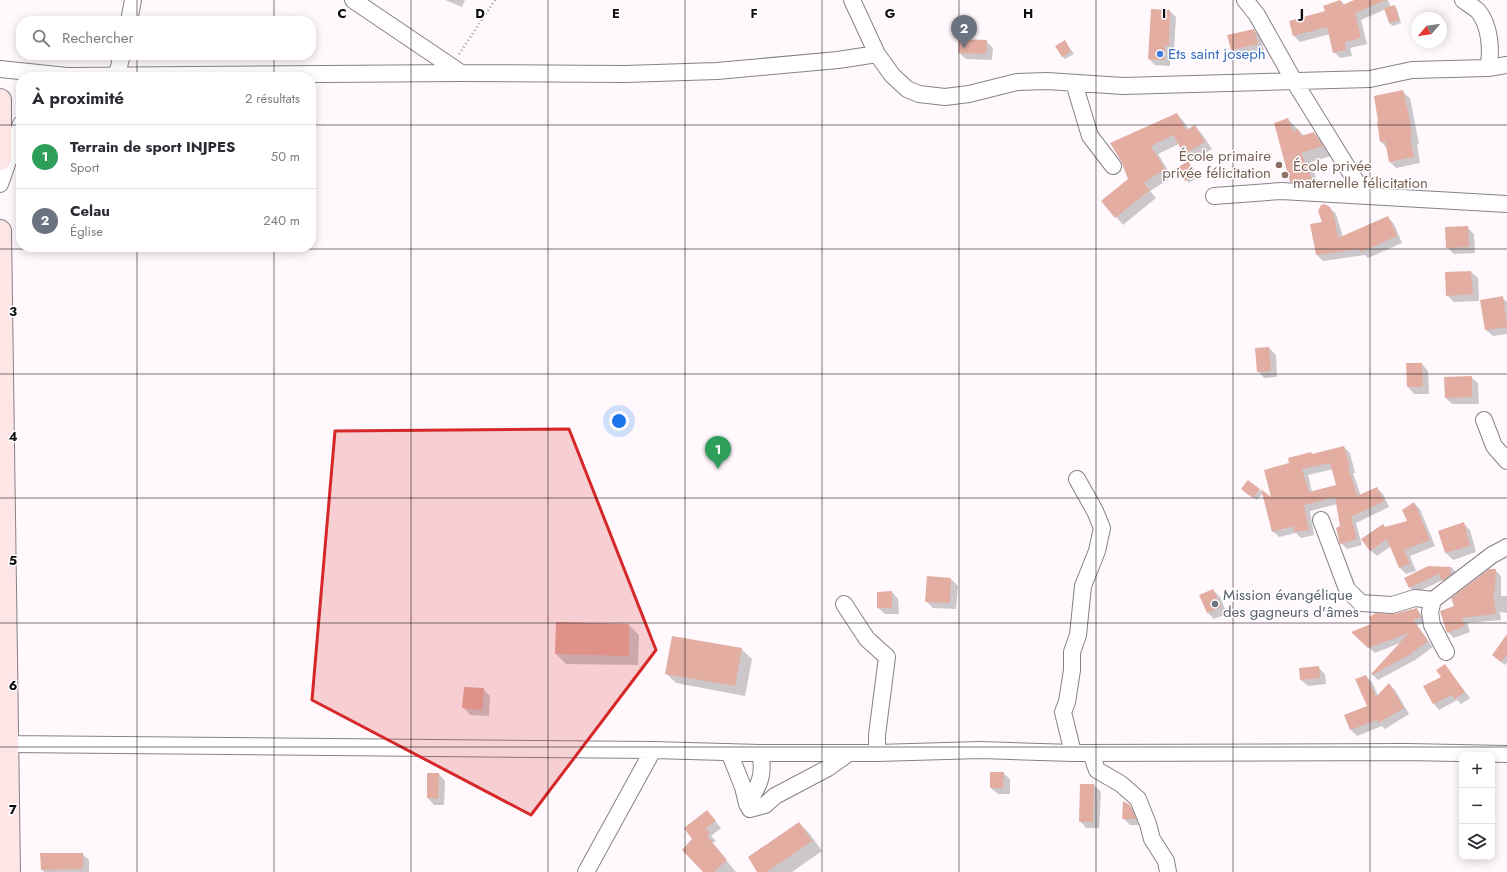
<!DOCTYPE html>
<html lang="fr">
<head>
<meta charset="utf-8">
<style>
	body { margin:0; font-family:Jost,sans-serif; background:#f7f7f7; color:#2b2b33 }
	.controls { position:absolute; right:12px; bottom:12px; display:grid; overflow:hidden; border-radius:8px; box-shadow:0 2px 10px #0003 }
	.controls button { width:36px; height:36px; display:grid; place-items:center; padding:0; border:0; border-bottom:1px solid #e1e1e2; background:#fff; color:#2b2b33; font:20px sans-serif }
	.compass { position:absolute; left:1411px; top:12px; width:36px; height:36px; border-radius:50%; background:#fff; box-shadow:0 2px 10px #0003; rotate:241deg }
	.you { position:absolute; left:619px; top:421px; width:14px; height:14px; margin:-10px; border:3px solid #fff; border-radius:50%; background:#1a73e8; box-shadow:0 0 0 6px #1a73e833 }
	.badge { display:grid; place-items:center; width:26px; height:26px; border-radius:50%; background:#1a73e8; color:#fff; font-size:13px; font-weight:700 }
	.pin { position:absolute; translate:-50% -33px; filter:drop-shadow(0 1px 2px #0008) }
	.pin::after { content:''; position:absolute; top:21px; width:14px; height:12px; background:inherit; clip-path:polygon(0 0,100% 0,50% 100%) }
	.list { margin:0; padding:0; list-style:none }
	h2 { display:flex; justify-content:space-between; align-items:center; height:52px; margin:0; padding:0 16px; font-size:17px }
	h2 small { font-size:13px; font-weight:400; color:#7c7c81 }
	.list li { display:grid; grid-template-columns:26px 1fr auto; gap:12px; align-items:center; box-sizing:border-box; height:64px; padding:0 16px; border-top:1px solid #e1e1e2 }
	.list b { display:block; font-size:15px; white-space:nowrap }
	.list p { margin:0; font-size:13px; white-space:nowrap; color:#7c7c81 }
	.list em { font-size:13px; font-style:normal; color:#7c7c81 }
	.icon { flex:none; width:22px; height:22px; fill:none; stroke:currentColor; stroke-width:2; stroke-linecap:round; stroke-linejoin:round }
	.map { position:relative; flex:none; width:1507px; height:872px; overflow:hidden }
	.search { position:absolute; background:#fff; box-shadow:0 2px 10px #0003; left:16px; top:16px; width:300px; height:44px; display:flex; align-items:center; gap:10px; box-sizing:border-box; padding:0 14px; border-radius:16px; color:#7c7c81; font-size:15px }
	.panel { position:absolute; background:#fff; box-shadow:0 2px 10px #0003; left:16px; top:72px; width:300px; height:180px; border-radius:16px }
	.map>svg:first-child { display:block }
</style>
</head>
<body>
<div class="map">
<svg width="1507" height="872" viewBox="0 0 1507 872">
	<rect width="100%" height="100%" fill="#fff9fe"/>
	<path fill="#0003" fill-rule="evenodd" d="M445,0H465L462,7Z
		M1356,0H1388L1391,7L1394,6L1397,9L1401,23L1393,26L1389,23L1386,9L1361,20L1367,44L1350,48L1352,56L1340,58L1334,52L1330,34L1300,42L1294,36L1326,12L1324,7L1341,1L1345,5Z
		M1170,11L1176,17L1174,51H1170V66L1155,65L1149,59Z
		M1254,30L1260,37L1264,50L1238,56L1232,49Z
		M986,41L993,48L992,60L966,59L959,53Z
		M1065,42L1074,54L1065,59L1062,56Z
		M1403,92L1410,98L1419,144H1417L1420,163L1396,168L1389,161L1387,148L1381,142Z
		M1177,114L1184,122L1189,130L1195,126L1202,134L1212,149L1192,161L1179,144L1158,154L1172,177L1150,191L1156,198L1123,225L1103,201L1129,180L1122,160Z
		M1288,119L1304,136L1314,133L1324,143L1332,156L1310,162L1320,188L1300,191L1291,181Z
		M1188,163L1198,177L1189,183L1186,180Z
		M1327,205L1336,214L1343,237L1388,217L1394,224L1402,243L1368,258L1365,255L1323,261L1317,255L1312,225L1324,223L1322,206Z
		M1467,227L1474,234L1475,253L1454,254L1447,247Z
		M1471,272L1478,278L1479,301L1454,302L1447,295Z
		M1502,298L1507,302V334L1493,336L1486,330Z
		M1269,348L1276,355L1277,377L1264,378L1258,371Z
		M1407,364H1422L1428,371L1429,394H1414L1408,387Z
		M1471,377L1478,383L1479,404H1452L1446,398Z
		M1344,447L1350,453L1355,473H1353L1361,496L1377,488L1383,494L1389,507L1356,523L1362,545L1347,549L1341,543V527L1337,504L1310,511L1314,535L1301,538L1296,533L1279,537L1273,531V499L1290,464L1313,455ZM1333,469L1337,485L1312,492L1308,475Z
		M1248,481L1263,493L1257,500L1245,492Z
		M1414,503L1420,509L1435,546L1410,556L1416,571L1406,574L1400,568L1391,546L1377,556L1370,550L1386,528L1408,521Z
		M1463,523L1470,530L1476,552L1453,560L1446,553L1439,531Z
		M1428,567L1452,568L1457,573L1449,586L1443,580L1415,593L1410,588Z
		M1495,570L1501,576V596H1507V613L1500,612L1501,620L1467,623L1470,632L1454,638L1448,632L1455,606Z
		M951,579L958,586L956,609L933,608L926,601Z
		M1213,590L1220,597L1227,614L1214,619L1208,613Z
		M892,592L898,599L899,614H885L878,608Z
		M1416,609L1421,614L1425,623L1417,625L1433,647L1415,660L1378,680L1372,674L1400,643L1375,653L1357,637L1373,625Z
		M629,625L639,635L638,665L566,664L556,654Z
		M1507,646V662L1505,665L1496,658Z
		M741,649L752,659L745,696L676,683L666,673Z
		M1444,665L1470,698L1461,704L1457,700L1439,710L1434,704L1425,687L1442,678Z
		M1318,667L1325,674L1326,684L1308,686L1301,680Z
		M1366,676L1372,682L1378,696L1389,684L1395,690L1409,714L1385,729L1382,726L1357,736L1351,730L1345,715L1369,706Z
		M483,689L490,696L489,716L470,715L464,708Z
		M1003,773L1010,779V794H998L991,788Z
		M439,774L445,781L444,805H434L428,798Z
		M1081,785H1094L1101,792L1099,828H1086L1080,821Z
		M1129,805L1136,812L1142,825H1130L1123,818Z
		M707,812L721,828L711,836L716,841L712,843L693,839Z
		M799,823L809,833L822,851L792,872H759Z
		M82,854L89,860V872H44L42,869Z
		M726,860L736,872H707Z"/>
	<path fill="#e4ada1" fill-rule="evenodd" d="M1340,0L1343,5L1354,0H1386L1355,13L1361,38L1345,42L1346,50L1333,53L1327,27L1293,36L1289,21L1325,11L1323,6Z
		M1395,5L1399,20L1389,23L1384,8Z
		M1151,9L1170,10L1169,46L1165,45L1164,60L1148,59Z
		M1254,29L1258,44L1231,50L1227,35Z
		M959,39L987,40L986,54L958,53Z
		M1065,40L1071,51L1062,57L1055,46Z
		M1403,90L1409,116L1412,137L1410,138L1414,157L1389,162L1385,141L1380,142L1377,121H1378L1374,96Z
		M1177,113L1186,130L1195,125L1205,142L1184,154L1173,135L1151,146L1165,169L1144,183L1150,190L1115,218L1101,201L1128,179L1121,161L1110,143Z
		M1288,118L1293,132L1298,129L1301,136L1314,132L1323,146L1301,153L1312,179L1297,182H1290L1274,123Z
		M1188,161L1196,174L1185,181L1177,168Z
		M1324,204L1330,207L1335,220L1338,238L1388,216L1397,236L1361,252L1359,249L1316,255L1310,224L1322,222L1318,211L1321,205Z
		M1468,226L1469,247L1446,248L1445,227Z
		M1471,271L1473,294L1446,296L1445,272Z
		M1503,296L1507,327L1485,330L1480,300Z
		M1269,347L1271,371L1257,372L1255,348Z
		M1406,363H1422L1423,387H1407Z
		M1472,376V397L1445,398L1444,377Z
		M1344,446L1350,467H1348L1357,496L1377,487L1384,501L1351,517L1357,539L1340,544L1336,528L1340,526L1335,497L1304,505L1309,530L1294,532L1293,526L1272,532L1261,489L1271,497L1264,470L1289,463L1288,458L1311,452L1312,454ZM1330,463L1336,485L1309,492L1302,469Z
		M1248,480L1260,489L1253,498L1241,489Z
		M1414,502L1430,540L1404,550L1410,564L1399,568L1387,539L1370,551L1361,539L1383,524L1385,527L1407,521L1402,510Z
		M1464,522L1470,546L1445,553L1438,531Z
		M1428,566L1452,567L1449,569L1452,574L1442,581L1439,574L1409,588L1404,578Z
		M1489,569H1496L1495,591H1493L1496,614L1462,618L1465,626L1447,633L1440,611L1454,606L1451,598Z
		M927,576L951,578L950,603L925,602Z
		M1213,589L1221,607L1207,613L1199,595Z
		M892,591V608H877V592Z
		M1417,608L1421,617L1413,620L1428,641L1409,655L1372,675L1371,674L1409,633L1368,648L1351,632L1371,624L1369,617L1376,613L1394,614Z
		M556,622L629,624V656L555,654Z
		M1507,634V655L1501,662L1492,655Z
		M672,636L742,648L735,686L665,674Z
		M1445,664L1465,692L1455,699L1452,695L1433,704L1423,686L1441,677L1436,670Z
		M1319,666L1320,678L1300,680L1299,668Z
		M1366,675L1376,697L1389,683L1404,708L1378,723L1377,720L1350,730L1344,715L1367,706L1355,679Z
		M464,687L484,688L482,710L462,708Z
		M990,772H1004L1003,788H990Z
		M427,773H439L438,799L427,798Z
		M1080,784H1094L1093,822H1079Z
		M1123,801L1130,805L1136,819H1122Z
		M707,810L716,821L706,828L710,834L707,836L727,860L714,872H703L682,850L692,839L684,828Z
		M799,822L812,841L767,872H757L748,857Z
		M40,853H83V869L41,870Z"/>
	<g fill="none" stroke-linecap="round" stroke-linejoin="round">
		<defs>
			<path id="street" d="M353,0L461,73
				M852,0L877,54L892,75L907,89L919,94L945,97L969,94L1017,82L1047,81L1123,86L1370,79L1412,70L1488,68L1507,65
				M1245,0L1257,15L1294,81L1365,196
				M1463,0C1468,4 1474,7 1478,11C1490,25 1492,51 1488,68
				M129,21L133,0
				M0,69L67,76L461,73L625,74L717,71L838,60L877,54
				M117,74L122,55
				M1074,83L1090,136L1113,166
				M0,184L21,124
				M1214,196L1281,191L1507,204
				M1484,420L1494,446L1507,461
				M1321,520L1347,589L1361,603L1392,605L1415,598L1433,600
				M844,604L867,639L887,657L877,735V753
				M1446,652L1432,625L1430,612L1433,600L1492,555L1507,547
				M0,741L8,744L653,750L760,753H877L980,750L1073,753L1407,752L1507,754
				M729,752L743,787L747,804
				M760,753C765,775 759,786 747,804L750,809L765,805L775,796L828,768L849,753
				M1073,753L1063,712L1067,702L1072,670V652L1078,635L1083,586L1097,551L1102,528L1095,511L1077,479
				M1091,753L1097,770L1121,784L1138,799L1148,824L1152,839L1166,861L1168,872
				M586,872L653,750"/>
			<path id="secondary" d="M0,100V159
				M0,231L9,872"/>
		</defs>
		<use href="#street" stroke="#888088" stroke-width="18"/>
		<use href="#secondary" stroke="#888088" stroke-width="24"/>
		<path stroke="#9f9a9e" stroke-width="2.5" stroke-dasharray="1 3" stroke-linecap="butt" d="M459,54L495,0"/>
		<use href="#street" stroke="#fff" stroke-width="16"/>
		<use href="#secondary" stroke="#fee5e6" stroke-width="22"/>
	</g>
	<path fill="#d62828" fill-opacity="0.2" stroke="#d62828" stroke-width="3" stroke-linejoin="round" d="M569,429L656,650L531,815L312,700L335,431Z"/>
	<path fill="none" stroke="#0e0b0e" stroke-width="1" stroke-opacity="0.55" d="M137,0V21M274,0V21M411,0V872M548,0V872M685,0V872M822,0V872M959,0V872M1096,0V872M1233,0V872M1370,0V872M137,55V77M274,55V77M0,125H21M311,125H1507M137,247V872M274,247V872M0,249H1507M0,374H1507M0,498H1507M0,623H1507M0,747H1507"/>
	<circle fill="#3f7fe0" stroke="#fff" stroke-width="1.5" cx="1160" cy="54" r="4"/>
	<g fill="#8d6e63" stroke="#fff" stroke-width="1.5">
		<circle cx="1279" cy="165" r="4"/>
		<circle cx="1285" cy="175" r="4"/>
	</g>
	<circle fill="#6b7280" stroke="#fff" stroke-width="1.5" cx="1215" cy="604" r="4"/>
	<g text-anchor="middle" stroke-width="3" stroke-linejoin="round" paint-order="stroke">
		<g font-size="15" fill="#366cbe" stroke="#fff" text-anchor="start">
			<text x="1168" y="59">Ets saint joseph</text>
		</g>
		<g font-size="15" fill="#785e54" stroke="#fff" text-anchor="end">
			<text x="1271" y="161">École primaire<tspan x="1271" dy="17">privée félicitation</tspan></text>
			<text x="1293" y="171" text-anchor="start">École privée<tspan x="1293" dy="17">maternelle félicitation</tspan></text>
		</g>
		<g font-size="15" fill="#5b616d" stroke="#fff" text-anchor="start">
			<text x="1223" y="600">Mission évangélique<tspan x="1223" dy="17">des gagneurs d'âmes</tspan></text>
		</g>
	</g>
	<g font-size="13" text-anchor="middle" font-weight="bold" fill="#0e0b0e" stroke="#fff" stroke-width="3" stroke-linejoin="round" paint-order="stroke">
		<text x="342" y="18">C</text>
		<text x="480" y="18">D</text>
		<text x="616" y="18">E</text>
		<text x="754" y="18">F</text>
		<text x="890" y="18">G</text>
		<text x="1028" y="18">H</text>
		<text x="1164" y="18">I</text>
		<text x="1302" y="18">J</text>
		<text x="13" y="316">3</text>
		<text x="13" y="441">4</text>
		<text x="13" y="565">5</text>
		<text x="13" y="690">6</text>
		<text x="13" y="814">7</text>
	</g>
</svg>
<div class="controls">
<button>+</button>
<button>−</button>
<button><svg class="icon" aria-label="layers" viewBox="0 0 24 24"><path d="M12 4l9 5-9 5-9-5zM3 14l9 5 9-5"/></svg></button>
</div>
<svg class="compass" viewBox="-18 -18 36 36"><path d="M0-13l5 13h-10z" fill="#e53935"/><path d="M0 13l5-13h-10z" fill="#7c7c81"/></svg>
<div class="you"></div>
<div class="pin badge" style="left:718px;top:469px;background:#2e9e5b">1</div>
<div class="pin badge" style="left:964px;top:48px;background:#6b7280">2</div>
<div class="search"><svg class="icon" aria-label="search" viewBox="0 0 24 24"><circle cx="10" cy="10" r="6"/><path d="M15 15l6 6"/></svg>Rechercher</div>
<section class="panel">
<h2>À proximité<small>2 résultats</small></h2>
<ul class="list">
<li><span class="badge" style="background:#2e9e5b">1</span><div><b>Terrain de sport INJPES</b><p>Sport</p></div><em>50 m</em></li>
<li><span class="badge" style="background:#6b7280">2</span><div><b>Celau</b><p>Église</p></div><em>240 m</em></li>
</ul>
</section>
</div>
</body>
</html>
